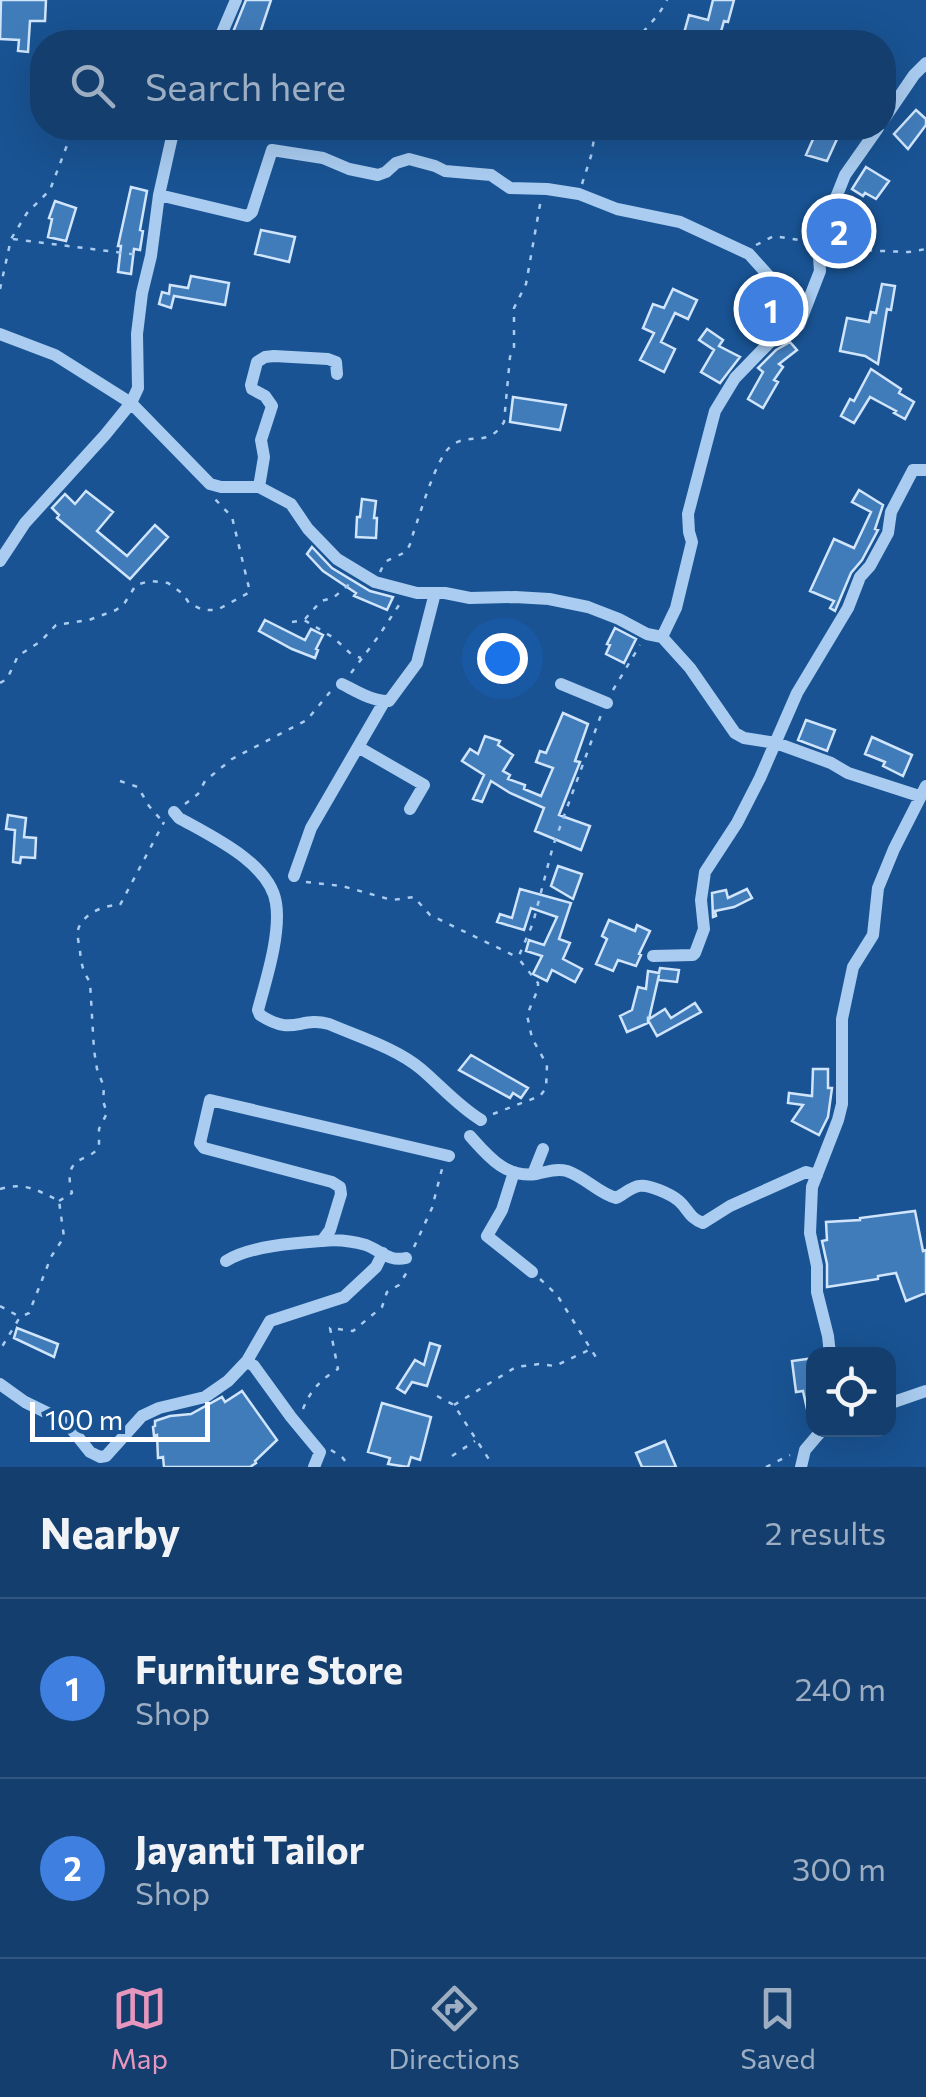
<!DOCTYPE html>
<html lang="en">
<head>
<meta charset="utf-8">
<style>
	body { margin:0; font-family:Commissioner,sans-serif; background:#1c4573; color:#f1f3f6 }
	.controls { position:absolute; right:30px; bottom:30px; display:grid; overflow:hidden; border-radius:20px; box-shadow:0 10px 40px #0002 }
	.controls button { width:90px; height:90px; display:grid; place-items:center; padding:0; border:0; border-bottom:2px solid #325781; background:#133e6e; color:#f1f3f6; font:50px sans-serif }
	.scale { position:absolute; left:30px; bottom:25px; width:180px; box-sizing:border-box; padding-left:10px; border:5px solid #fff; border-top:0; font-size:28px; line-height:35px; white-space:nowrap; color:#fff; -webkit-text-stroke:8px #195393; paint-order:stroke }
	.you { position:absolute; left:502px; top:658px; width:35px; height:35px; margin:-25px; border:8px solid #fff; border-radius:50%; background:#1a73e8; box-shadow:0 0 0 15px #1a73e833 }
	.badge { display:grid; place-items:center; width:65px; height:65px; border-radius:50%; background:#e797bd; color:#fff; font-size:32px; font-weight:700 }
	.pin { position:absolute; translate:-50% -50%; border:5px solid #fff; box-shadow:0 2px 10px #0006 }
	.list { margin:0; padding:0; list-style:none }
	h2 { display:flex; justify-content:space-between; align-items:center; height:130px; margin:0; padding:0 40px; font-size:42px }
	h2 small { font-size:32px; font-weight:400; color:#9daec2 }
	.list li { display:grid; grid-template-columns:65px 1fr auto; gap:30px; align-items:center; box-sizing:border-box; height:180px; padding:0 40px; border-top:2px solid #325781 }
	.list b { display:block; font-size:38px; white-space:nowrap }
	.list p { margin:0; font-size:32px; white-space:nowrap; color:#9daec2 }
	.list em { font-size:32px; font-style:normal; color:#9daec2 }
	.icon { flex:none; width:55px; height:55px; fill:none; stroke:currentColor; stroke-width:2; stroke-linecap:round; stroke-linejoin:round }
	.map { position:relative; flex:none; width:926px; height:1467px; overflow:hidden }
	.search { position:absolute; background:#133e6e; box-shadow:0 10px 40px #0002; left:30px; right:30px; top:30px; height:110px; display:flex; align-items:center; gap:25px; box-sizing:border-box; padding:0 35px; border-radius:40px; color:#9daec2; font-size:38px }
	.sheet { height:490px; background:#133e6e }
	nav { display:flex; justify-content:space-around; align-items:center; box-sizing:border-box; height:140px; border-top:2px solid #325781; background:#133e6e; font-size:28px; color:#9daec2 }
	nav a { display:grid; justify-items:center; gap:5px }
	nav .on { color:#e797bd }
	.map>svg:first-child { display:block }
</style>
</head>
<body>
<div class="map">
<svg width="926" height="1467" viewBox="0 0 926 1467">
	<rect width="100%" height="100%" fill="#195393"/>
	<path fill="#417cba" stroke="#d0e5fb" stroke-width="2.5" d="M1,0H46L45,21H30L28,52L18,51L19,40L0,39Z
		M246,0H271L257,42H229Z
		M713,0H734L728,22L724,21L718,42L684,33L689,15L708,20Z
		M916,110L926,119V125L908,149L894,134Z
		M818,128H842L827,161L806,155Z
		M866,167L889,181L876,199L865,193L863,196L852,189Z
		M131,187L147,191L140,230L143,231L140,250L134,249L131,274L118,272L121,246H118Z
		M55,201L76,208L66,241L48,237L52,219L49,218Z
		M261,230L295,237L289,262L255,254Z
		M191,276L229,283L225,305L174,296L171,308L159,304L162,292L169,294L170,285L188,288Z
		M882,284L895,286L891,310L887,309L878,364L865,356L840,351L847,318L869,322L871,312L876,313Z
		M673,289L697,300L688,319L675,313L661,342L675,349L664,372L640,360L654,333L643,328L653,304L664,308Z
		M707,329L723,340L719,346L740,357L720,383L701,372L714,350L699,340Z
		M790,342L797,350L779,364L783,367L774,380L778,382L763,408L748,399L763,372L758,368L776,350Z
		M871,369L901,389L899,393L914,402L905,419L894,413L896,411L870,397L854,423L841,416L850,399L854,401Z
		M513,397L566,405L560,430L510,422Z
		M859,490L883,505L875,529L878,530L862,560L851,573L835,611L830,608L834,601L810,591L834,539L854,548L871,512L852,502Z
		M86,491L113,512L97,531L127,556L155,525L168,537L130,579L57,518L59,515L52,508L65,494L75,504Z
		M362,499L376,501L374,518H377L376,538L356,537L357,517H360Z
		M312,547L332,568L370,591L393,597L387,610L354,596L356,593L323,571L307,554Z
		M265,620L305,640L311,629L323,635L316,649L318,650L315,658L292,649L259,631Z
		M615,628L636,639L624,663L606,654L610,645L607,644Z
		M563,713L588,724L575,761L580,762L559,815L590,826L581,850L535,831L544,808L510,793L491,781L482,802L473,799L484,775L462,761L470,749L478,754L485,736L500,741L498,745L513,755L503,771L510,775L508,779L525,785L524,789L541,796L553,768L536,762L540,751L546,753Z
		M806,720L835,730L827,751L798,740Z
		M872,737L912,755L903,776L883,766L885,762L865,754Z
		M8,815L26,818L24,837L36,838L35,858L21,857L20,863L13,862L15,830L6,829Z
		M558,866L582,874L573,899L551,886Z
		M520,889L571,903L559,939L570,943L563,959L582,969L575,982L552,970L547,981L533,974L542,956L526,951L529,940L544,945L557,917L531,908L524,930L497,922L500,914L512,918Z
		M747,889L752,898L734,907L715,911L716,916L713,917L712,893L726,890L728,898Z
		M609,920L635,931L637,925L650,931L639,954L641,955L636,966L618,960L613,971L596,964L607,939L602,936Z
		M660,968L679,970L677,982L658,980L659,975L649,1019L665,1009L671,1018L695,1003L701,1012L657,1036L648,1020V1023L627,1032L620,1016L632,1010L638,987L646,989L648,971L659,973Z
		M471,1055L528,1088L521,1098L513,1093L510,1098L459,1070Z
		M813,1069H828V1088H832L828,1117L819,1135L792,1121L803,1105L788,1103L789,1093L812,1096Z
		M915,1211L923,1251L926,1250V1293L906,1301L896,1273L878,1276V1279L827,1287V1264L822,1241L827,1240L826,1222L860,1220V1218Z
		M17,1328L58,1344L54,1357L14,1338Z
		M430,1343L440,1346L427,1386L412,1382L405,1393L397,1388L415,1360L424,1365Z
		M814,1358V1418H809L803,1391L796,1392L792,1361Z
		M242,1391L277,1440L255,1461L256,1463L250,1467H164L163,1457L158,1458L157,1435L154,1436L153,1427L155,1426V1421L170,1416L191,1414L222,1397L225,1402Z
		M382,1403L431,1417L420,1460L411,1457L408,1467L388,1464L390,1458L368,1452Z
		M665,1441L676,1467H642L636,1453Z"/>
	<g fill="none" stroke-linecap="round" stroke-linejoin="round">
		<path stroke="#a9ccf0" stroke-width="2.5" stroke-dasharray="5 8" stroke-linecap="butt" d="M635,42C646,27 658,18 667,0
			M146,128L161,130
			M582,184L591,156L596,128
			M13,239L139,255
			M756,245L774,236L806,241
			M831,261L850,256L857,250L909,252L926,249
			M0,289L11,239L27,213L50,190L69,140L75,134L112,133L123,128
			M380,572L385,562C402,552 408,557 413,534C420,514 436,459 450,447C469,430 487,450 504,422L510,357L514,347V308L526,284L541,199
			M305,619L321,601L333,598L352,582
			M292,622L304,620L334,638L351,654L361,658
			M351,673L378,637L401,602
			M0,683L7,679L18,656L41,641L56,625L89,620L116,610L124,604L136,585L150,581L168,583L183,594L189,603L203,610H217L250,592L232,517L213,497
			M613,690L640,645
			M120,781L138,787L149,806L163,822
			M185,804L198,794L205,781L232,759L307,720L330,692
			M306,882L342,886L392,900L414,897L430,915L517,957
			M493,1114L540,1096L546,1088L547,1065L532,1038L527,1015L538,989V983L518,958L533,923L553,846L601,715
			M0,1189C24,1182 38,1190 59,1201L64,1237L51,1257L29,1313L20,1317L0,1350
			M59,1201L72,1193C61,1152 92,1163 99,1146C99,1145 99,1130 99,1129C100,1127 106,1115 107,1113L103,1101L104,1087L97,1069L94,1050L90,982C83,972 81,963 80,951C79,943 76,934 79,927C86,912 105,905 120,905L164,822
			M414,1247L432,1208L443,1165
			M540,1279L557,1295L599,1362
			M0,1306L20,1317
			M437,1396L454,1405L490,1461
			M454,1405L516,1367L539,1364L555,1366L591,1349
			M303,1409C310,1391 321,1379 338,1369L330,1328L353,1331L382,1307L387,1292L399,1285L407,1272
			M331,1450L342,1457L350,1467
			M452,1456L475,1441
			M766,1467L790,1455"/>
		<path stroke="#a9ccf0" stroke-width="12" d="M218,42L236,0
			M884,119L914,75L926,63
			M159,195L247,216L252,212L272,150L323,158L349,169L378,175L386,172L396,163L409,159L435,166L445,171L491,175L510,188L547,189L579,194L617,209L680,222L749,254L767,274L799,325
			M0,334L55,355L131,403L210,484L221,487H259L291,504L308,529L337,559L375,582L417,593H445L470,598L515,597L549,599L588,607L619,619L647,634L662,637L690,668L735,733L744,738L776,743L831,763L848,773L919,796
			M259,487L264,457L261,440L272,406L265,396L252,389L251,385L257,362L265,357L274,356L328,359L336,362L337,374
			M0,561L25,523L105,435L131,403L138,388L137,334L142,293L151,256L159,195L174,128
			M662,637L676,608L692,542L689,532L688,514L715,411L735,378L770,342L799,325L820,271L818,243L845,175L878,128
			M342,684C356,691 373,702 389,701L417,663L435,593
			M561,684L607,703
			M358,747L424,785L410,809
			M174,812L179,818C211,836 270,863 276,903C281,934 266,980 258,1010L260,1015C294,1037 299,1016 329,1024C359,1037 396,1048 421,1069C441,1086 458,1106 481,1120
			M294,876L311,828L384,702
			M653,956L693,955L695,953L704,929L701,900L705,872L737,823L760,778L797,693L848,608L860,577L870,566L888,533L891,512L913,470H926
			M470,1136C488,1156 505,1178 536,1174C547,1172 556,1168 567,1171C585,1177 598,1193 616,1198C623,1195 631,1187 639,1186C648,1184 671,1194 679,1201C689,1210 689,1218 703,1223L730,1206L806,1172L817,1175
			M514,1172L502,1210L487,1236L532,1272
			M533,1174L543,1149
			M322,1241C336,1239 352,1241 366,1245C381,1251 389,1262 406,1258
			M226,1261C250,1246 294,1243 322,1241L330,1230L341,1194L340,1187L332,1182L204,1148L200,1143L210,1100L449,1156
			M830,1354L828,1336L817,1292V1266L810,1233L812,1187L838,1120L842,1104V1019L853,967L873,935L878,888L894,849L926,786
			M247,1361L254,1366L291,1417L320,1452L314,1467
			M0,1384L25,1402L66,1422L90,1452L100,1457L106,1456L142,1416L159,1408L205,1397L228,1381L247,1361L270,1321L344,1297L376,1267L383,1253
			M888,1404L926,1391
			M801,1467L805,1450L822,1430"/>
	</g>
</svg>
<div class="controls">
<button><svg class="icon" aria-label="locate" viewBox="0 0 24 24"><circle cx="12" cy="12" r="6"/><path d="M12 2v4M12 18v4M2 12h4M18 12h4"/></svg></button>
</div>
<div class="scale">100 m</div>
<div class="you"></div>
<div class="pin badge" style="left:771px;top:309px;background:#3f7fe0">1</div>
<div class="pin badge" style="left:839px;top:231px;background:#3f7fe0">2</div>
<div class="search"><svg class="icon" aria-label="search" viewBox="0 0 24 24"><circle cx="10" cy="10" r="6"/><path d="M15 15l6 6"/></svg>Search here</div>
</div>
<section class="sheet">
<h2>Nearby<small>2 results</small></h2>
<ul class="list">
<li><span class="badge" style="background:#3f7fe0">1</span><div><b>Furniture Store</b><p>Shop</p></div><em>240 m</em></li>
<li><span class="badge" style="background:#3f7fe0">2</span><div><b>Jayanti Tailor</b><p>Shop</p></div><em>300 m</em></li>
</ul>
</section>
<nav>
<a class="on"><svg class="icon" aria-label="map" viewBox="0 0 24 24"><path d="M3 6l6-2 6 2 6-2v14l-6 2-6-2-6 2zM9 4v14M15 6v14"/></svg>Map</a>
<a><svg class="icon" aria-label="directions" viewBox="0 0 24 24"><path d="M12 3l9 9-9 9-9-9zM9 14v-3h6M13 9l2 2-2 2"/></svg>Directions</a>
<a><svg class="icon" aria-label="saved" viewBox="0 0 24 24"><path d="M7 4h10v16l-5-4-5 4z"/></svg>Saved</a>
</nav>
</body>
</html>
